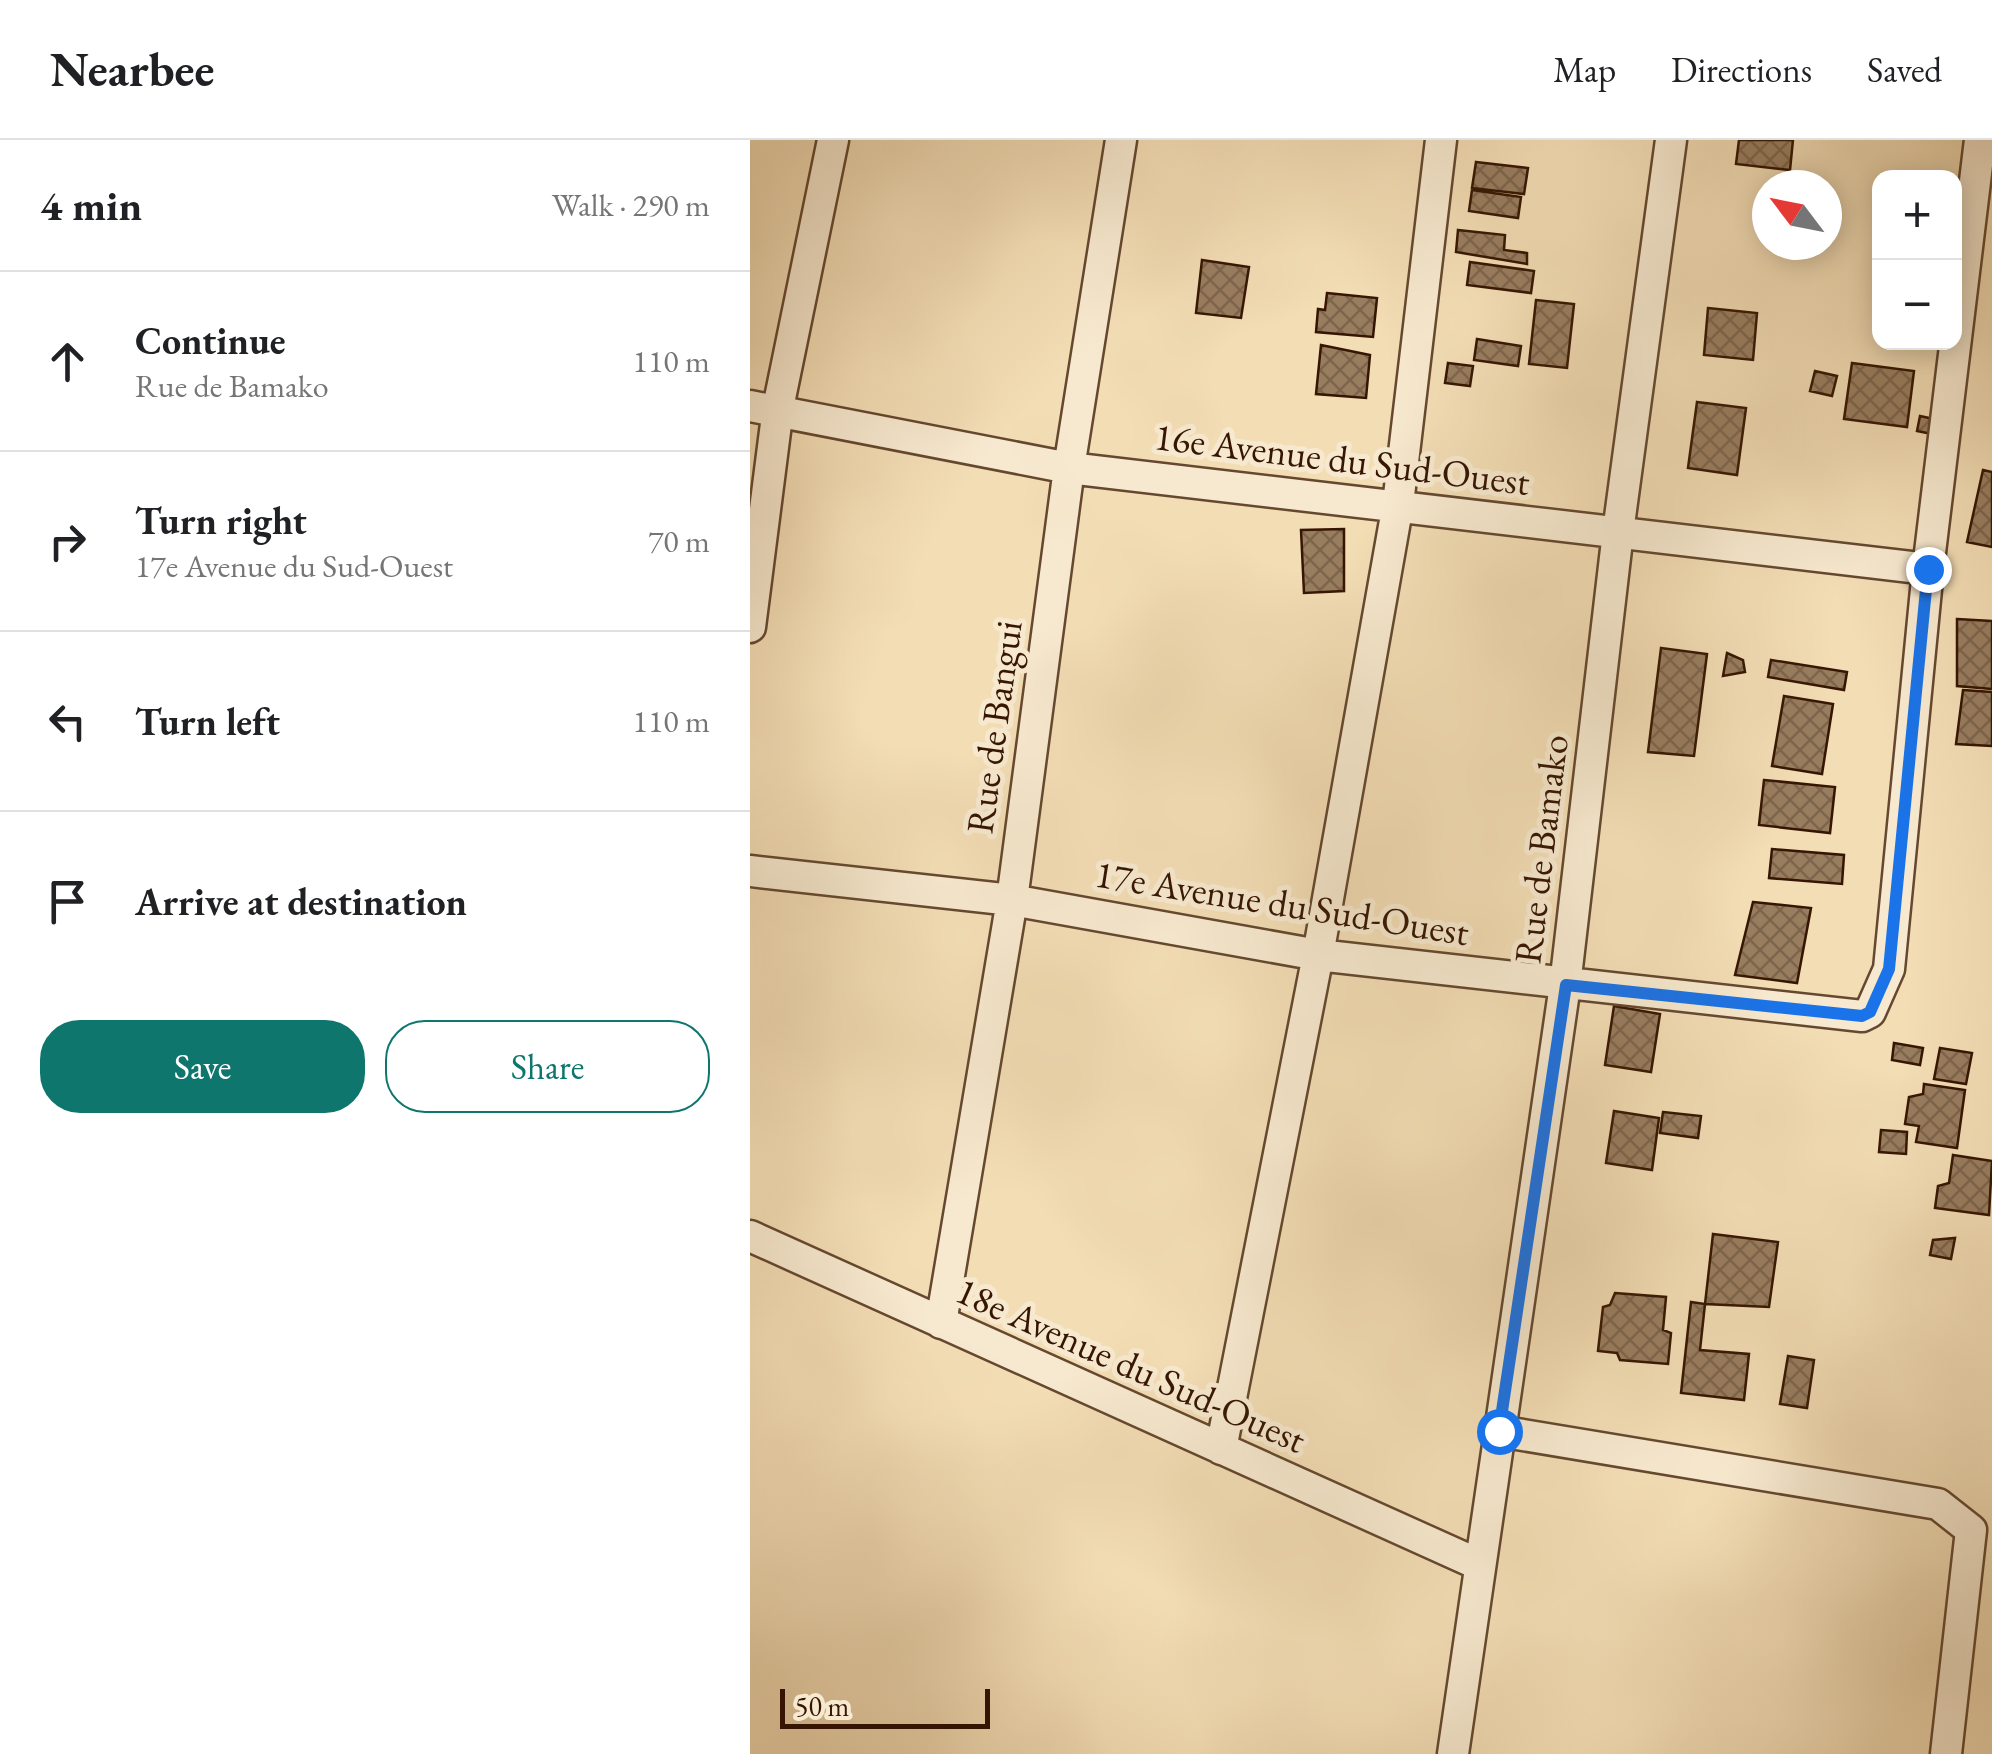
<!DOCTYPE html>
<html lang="en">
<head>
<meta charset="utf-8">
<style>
	body { margin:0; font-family:"EB Garamond",serif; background:#f2f2f2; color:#202124 }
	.controls { position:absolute; right:30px; top:30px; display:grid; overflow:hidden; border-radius:20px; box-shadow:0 5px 25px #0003 }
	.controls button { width:90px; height:90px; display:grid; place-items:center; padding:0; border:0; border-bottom:2px solid #e0e0e0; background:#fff; color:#202124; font:50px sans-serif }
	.compass { position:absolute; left:1002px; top:30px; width:90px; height:90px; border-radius:50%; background:#fff; box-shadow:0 5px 25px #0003; rotate:302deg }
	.scale { position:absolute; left:30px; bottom:25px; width:210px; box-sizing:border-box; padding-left:10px; border:5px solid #361602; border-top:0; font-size:28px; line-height:35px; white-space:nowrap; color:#361602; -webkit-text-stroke:8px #f7e9cf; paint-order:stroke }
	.stop { position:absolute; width:30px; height:30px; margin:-22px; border:8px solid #1a73e8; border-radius:50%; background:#fff }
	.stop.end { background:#1a73e8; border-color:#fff; box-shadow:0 2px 10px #0008 }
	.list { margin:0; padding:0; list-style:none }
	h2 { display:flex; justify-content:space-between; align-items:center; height:130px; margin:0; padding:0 40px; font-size:42px }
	h2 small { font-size:32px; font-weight:400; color:#757577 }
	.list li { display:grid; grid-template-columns:65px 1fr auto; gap:30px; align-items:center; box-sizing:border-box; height:180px; padding:0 40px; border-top:2px solid #e0e0e0 }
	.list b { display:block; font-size:38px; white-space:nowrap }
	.list p { margin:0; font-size:32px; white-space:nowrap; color:#757577 }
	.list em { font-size:32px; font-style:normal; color:#757577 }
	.actions { display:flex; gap:20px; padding:30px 40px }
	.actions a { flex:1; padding:22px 0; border:2px solid #0f766e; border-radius:40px; text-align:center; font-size:35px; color:#0f766e }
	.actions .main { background:#0f766e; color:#fff }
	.icon { flex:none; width:55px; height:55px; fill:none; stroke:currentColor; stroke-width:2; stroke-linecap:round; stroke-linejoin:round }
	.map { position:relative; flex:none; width:1242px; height:1614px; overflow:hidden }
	header { display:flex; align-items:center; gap:60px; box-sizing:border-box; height:140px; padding:0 50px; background:#fff; border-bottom:2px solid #e0e0e0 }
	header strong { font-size:48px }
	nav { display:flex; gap:55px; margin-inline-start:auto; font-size:35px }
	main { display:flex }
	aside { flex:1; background:#fff }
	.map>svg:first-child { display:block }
</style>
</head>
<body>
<header>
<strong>Nearbee</strong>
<nav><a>Map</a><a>Directions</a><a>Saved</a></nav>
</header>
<main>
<aside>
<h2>4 min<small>Walk · 290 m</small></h2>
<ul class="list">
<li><svg class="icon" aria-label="ahead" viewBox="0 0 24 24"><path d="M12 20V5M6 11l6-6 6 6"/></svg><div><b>Continue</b><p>Rue de Bamako</p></div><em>110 m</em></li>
<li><svg class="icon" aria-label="right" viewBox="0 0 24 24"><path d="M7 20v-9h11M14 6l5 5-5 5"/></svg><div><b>Turn right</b><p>17e Avenue du Sud-Ouest</p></div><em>70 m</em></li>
<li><svg class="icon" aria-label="left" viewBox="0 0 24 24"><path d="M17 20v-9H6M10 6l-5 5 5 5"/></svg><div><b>Turn left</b></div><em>110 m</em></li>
<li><svg class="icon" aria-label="arrive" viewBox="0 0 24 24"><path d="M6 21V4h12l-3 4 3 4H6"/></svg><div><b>Arrive at destination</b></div></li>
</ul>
<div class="actions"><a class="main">Save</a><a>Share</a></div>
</aside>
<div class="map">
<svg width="1242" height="1614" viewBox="0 0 1242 1614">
	<defs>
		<pattern id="building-cross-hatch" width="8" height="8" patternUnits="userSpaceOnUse" patternTransform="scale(2.5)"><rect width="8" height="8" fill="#987d5f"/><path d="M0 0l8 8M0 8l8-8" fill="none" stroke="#7d654c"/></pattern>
	</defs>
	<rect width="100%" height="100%" fill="#f3ddb5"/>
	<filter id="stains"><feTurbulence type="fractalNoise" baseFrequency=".002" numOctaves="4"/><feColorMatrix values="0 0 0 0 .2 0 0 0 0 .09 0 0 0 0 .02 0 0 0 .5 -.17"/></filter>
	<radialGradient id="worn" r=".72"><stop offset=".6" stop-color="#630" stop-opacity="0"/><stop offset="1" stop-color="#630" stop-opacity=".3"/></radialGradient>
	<path fill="url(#building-cross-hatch)" stroke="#361602" stroke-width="2.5" d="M989,0H1043L1040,30L986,24Z
		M726,22L778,28L774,54L722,48Z
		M722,50L771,57L768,78L719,71Z
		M708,90L755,95L754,110L777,113V124L706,112Z
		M452,120L499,127L491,178L446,173Z
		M720,122L784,131L781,153L717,145Z
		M577,153L627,158L623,197L566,192L568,169L575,170Z
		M786,160L824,164L817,228L779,224Z
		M958,168L1007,173L1003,220L954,215Z
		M727,199L771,206L768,226L724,220Z
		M571,205L620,215L616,258L566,254Z
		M698,223L723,226L720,246L695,243Z
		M1102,223L1164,231L1157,287L1094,279Z
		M1065,231L1087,236L1082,256L1060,251Z
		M947,262L996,268L987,335L938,328Z
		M1170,276L1184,279L1182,294L1167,291Z
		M1233,330L1242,332V407L1217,402Z
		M594,389V451L554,453L551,390Z
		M1207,479L1242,481V549L1207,546Z
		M911,508L957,514L944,616L898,612Z
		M977,513L993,520L995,532L973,536Z
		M1021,520L1097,532L1094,550L1018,537Z
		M1213,550L1242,552V606L1206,604Z
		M1034,556L1083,564L1072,634L1022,626Z
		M1014,640L1085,647L1080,693L1009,685Z
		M1022,709L1094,715L1092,744L1019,738Z
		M1003,762L1061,768L1047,843L985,835Z
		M864,866L910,874L901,932L855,925Z
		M1144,903L1173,908L1170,925L1142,920Z
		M1190,908L1222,913L1216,944L1184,939Z
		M1174,944L1215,950L1207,1008L1166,1002L1169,986L1155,984L1159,957L1173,954Z
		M864,971L909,978L902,1030L856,1023Z
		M913,972L951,976L948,998L910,993Z
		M1131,990L1157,992L1156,1014L1129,1012Z
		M1203,1015L1242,1021L1239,1075L1185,1068L1188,1046L1199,1043Z
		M963,1094L1028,1102L1019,1167L955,1164Z
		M1205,1098L1201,1119L1180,1115L1183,1100Z
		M865,1153L916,1157L913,1190L921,1193L918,1224L870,1220L867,1213L848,1211L853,1167L860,1165Z
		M941,1162L955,1164L950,1210L999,1214L994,1260L931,1253Z
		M1038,1216L1064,1220L1057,1268L1030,1264Z"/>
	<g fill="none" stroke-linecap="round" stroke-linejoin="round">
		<defs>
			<path id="minor" d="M0,266L319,328L1178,429
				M0,487L28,268L83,0
				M0,731L262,760L568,815L1112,876L1120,872L1139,829L1178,429L1230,0
				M0,1096L730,1425
				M191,1183L262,760L319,328L371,0
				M749,1291L1188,1364L1221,1390L1196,1614
				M471,1309L568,815L648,364L691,0
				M703,1614L815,845L868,392L921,0"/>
		</defs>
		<use href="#minor" stroke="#65482f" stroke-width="35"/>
		<use href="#minor" stroke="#f7e9cf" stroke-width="30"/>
	</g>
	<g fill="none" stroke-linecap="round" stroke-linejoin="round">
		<path stroke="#1a73e8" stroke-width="12" d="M749,1291L816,845L1112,876L1120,872L1139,829L1178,429"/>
	</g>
	<g text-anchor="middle" stroke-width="10" stroke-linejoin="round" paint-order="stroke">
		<g font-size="38" fill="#361602" stroke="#f7e9cf">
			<text transform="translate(592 319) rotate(7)" y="13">16e Avenue du Sud-Ouest</text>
			<text transform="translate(244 587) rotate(-82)" y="13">Rue de Bangui</text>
			<text transform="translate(791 709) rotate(-83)" y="13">Rue de Bamako</text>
			<text transform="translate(532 763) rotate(9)" y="13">17e Avenue du Sud-Ouest</text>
			<text transform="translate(381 1225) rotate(24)" y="13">18e Avenue du Sud-Ouest</text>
		</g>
	</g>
	<rect width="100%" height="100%" filter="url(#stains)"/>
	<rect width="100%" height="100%" fill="url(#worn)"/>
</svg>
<div class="controls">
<button>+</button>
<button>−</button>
</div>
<svg class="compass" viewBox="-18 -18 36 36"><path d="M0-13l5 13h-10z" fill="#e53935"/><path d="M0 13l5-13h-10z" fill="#757577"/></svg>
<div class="scale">50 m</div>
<div class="stop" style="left:749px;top:1291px"></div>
<div class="stop end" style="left:1178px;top:429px"></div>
</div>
</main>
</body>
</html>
